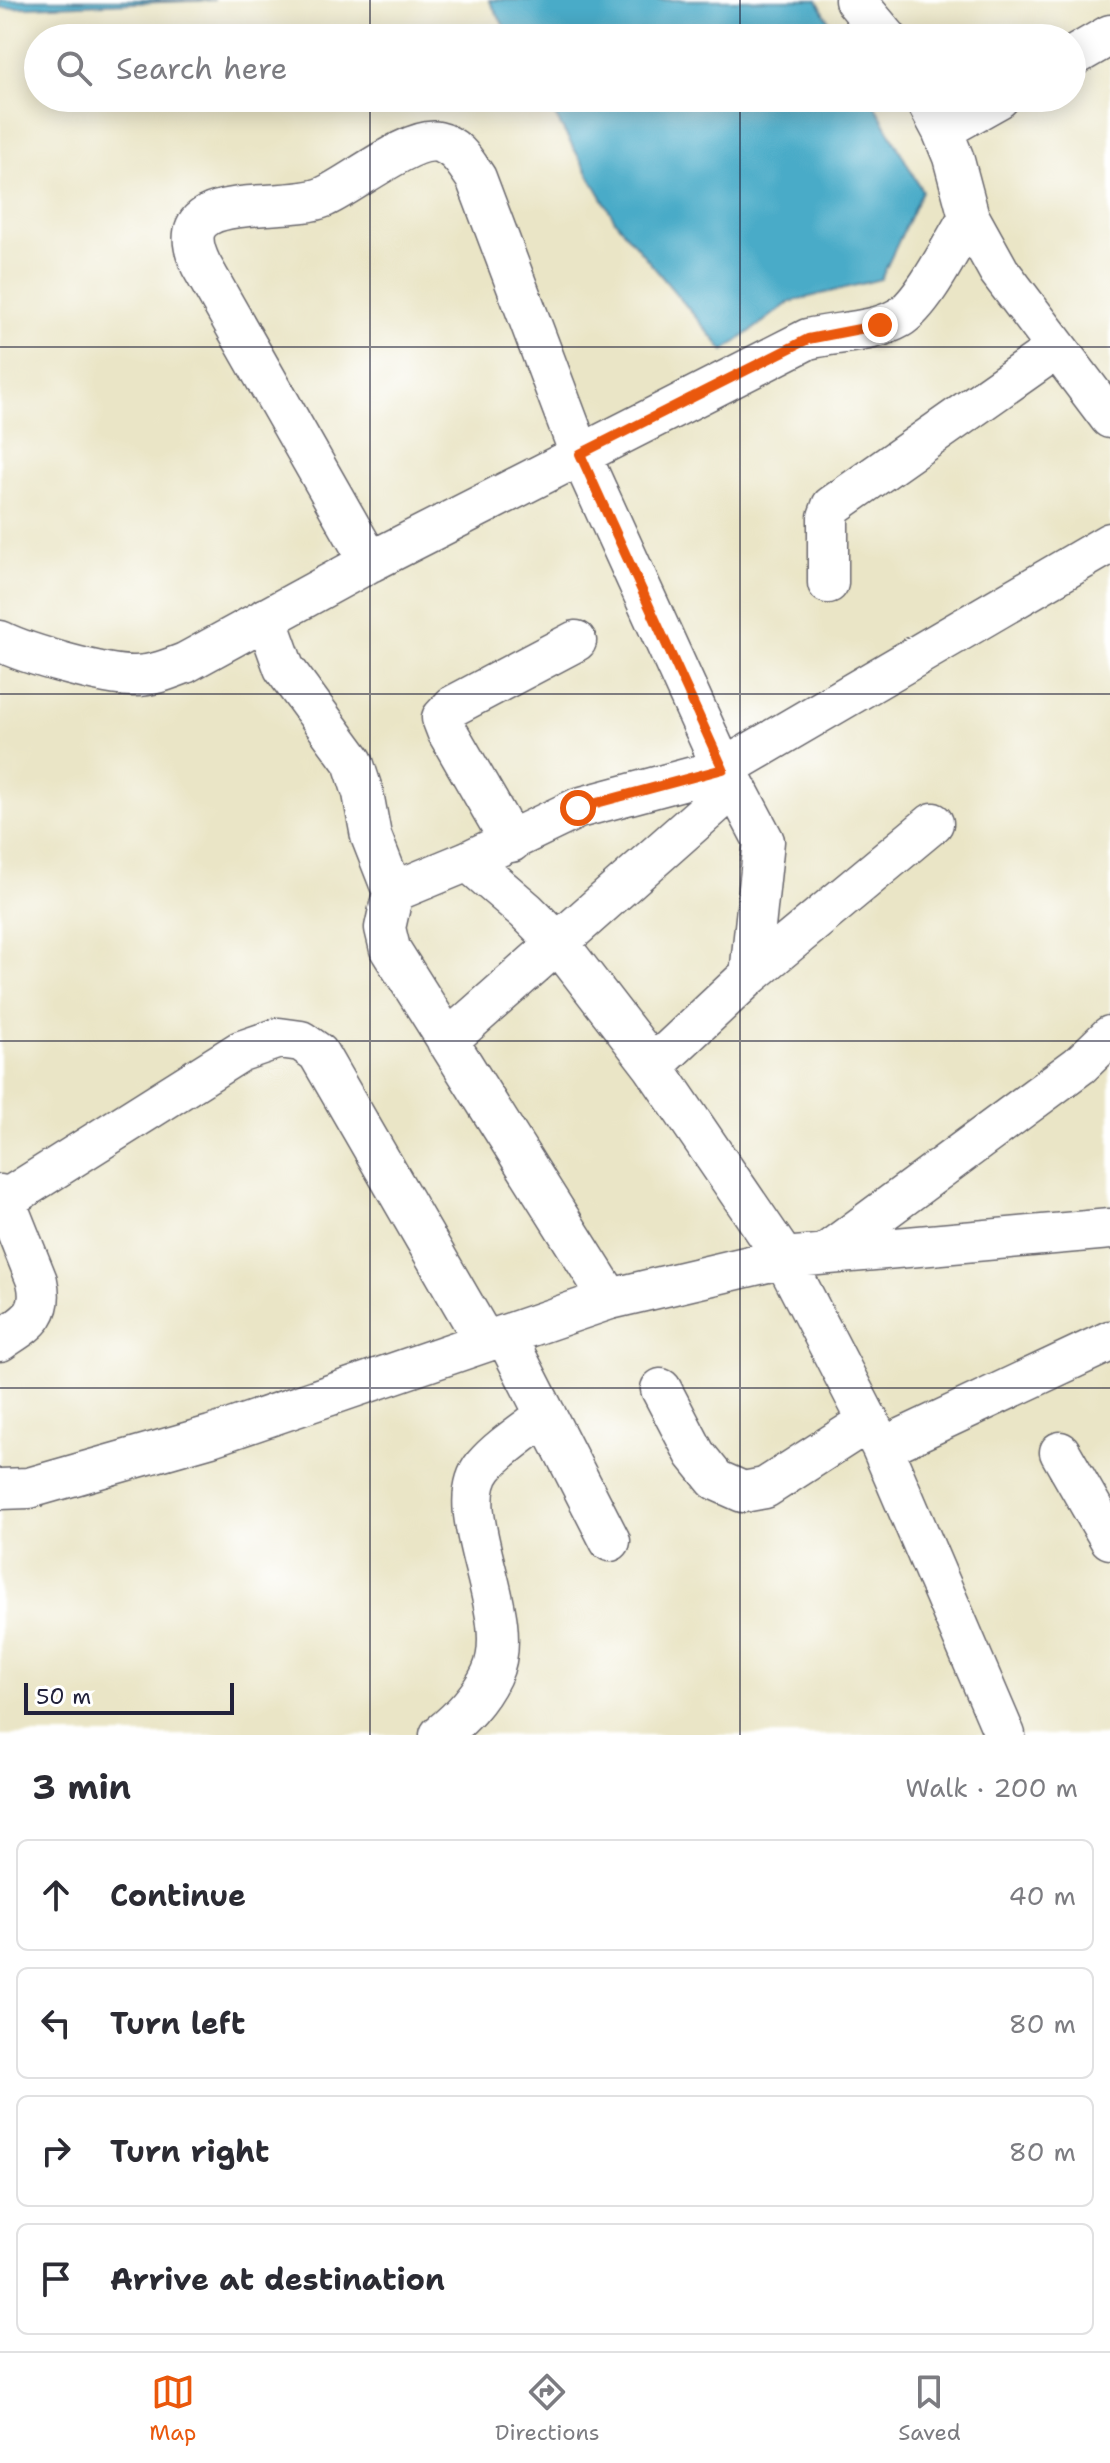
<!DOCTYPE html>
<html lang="en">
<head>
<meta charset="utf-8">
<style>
	body { margin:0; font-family:"Shantell Sans",sans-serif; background:#f7f7f7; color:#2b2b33 }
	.scale { position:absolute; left:24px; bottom:20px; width:210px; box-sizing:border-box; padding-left:8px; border:4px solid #22223b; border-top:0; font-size:22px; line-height:28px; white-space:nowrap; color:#22223b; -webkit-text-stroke:6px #fff; paint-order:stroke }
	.stop { position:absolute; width:24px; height:24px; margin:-18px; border:6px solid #ea580c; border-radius:50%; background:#fff }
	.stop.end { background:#ea580c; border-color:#fff; box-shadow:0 2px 8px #0008 }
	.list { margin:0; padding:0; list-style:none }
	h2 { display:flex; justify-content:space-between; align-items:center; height:104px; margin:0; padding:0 32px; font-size:34px }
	h2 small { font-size:26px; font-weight:400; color:#7c7c81 }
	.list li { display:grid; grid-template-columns:52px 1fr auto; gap:24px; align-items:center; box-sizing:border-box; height:112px; margin:0 16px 16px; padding:0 16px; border:2px solid #e1e1e2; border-radius:12px }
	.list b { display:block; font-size:30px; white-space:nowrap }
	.list em { font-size:26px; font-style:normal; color:#7c7c81 }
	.icon { flex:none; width:44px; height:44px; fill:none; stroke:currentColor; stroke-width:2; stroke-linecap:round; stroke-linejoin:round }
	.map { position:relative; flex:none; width:1110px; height:1735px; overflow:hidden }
	.search { position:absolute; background:#fff; box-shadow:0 4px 20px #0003; left:24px; right:24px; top:24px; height:88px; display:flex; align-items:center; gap:20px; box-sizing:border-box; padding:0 28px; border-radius:44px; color:#7c7c81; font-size:30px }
	.sheet { height:616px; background:#fff }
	nav { display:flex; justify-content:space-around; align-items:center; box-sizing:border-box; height:112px; border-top:2px solid #e1e1e2; background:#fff; font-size:22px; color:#7c7c81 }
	nav a { display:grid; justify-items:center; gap:4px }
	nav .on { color:#ea580c }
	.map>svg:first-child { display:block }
</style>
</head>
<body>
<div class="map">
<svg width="1110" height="1735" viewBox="0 0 1110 1735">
	<rect width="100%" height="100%" fill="#fff"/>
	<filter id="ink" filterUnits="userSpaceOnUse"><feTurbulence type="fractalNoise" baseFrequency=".0125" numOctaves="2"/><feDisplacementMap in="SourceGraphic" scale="16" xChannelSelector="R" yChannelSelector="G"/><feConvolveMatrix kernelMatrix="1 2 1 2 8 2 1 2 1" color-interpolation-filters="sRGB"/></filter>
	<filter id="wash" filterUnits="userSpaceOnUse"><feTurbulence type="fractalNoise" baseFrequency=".006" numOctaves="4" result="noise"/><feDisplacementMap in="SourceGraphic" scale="32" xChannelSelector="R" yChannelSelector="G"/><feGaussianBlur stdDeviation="1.8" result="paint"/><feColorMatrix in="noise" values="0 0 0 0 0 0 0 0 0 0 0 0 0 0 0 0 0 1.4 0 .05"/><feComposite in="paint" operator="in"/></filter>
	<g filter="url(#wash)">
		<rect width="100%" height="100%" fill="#eae5c6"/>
		<path fill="#49abc8" stroke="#366682" stroke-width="2" d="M0,0H215L0,8Z
			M489,0H817L838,38H511Z
			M545,98H871L922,191L881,279L790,302L724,351L616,222Z"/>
	</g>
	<g filter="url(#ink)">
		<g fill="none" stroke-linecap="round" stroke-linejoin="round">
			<defs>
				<path id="minor" d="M855,0L887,38
					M1072,57L1110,35
					M925,98L942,130L953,157L969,217L999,271L1110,418
					M942,130L999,98
					M370,562L201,265C163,186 281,215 324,197C350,186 411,136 438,142C457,146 466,164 476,178L580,454L723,769L735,786L764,841L750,975
					M828,583V517L832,506L1057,348
					M266,618L284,668L353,762L363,793L371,836L393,892L468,861L578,808L723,769L1110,543
					M0,641C26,654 106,677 135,676C153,676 169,669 185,663L370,562L808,339C837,332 873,333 899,318C924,303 953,243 969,217
					M511,842L447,731L442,718L453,706L576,641
					M468,861L526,911L559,944L653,1066L784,1258L882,1448L1005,1735
					M393,892L385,928L390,949L610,1299
					M447,1041L735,786
					M653,1066L750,975L933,823
					M0,1195L5,1201L37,1281C45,1316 26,1323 0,1341
					M0,1203L241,1051L279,1038L301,1041L318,1053L485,1342
					M825,1254L1080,1065L1110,1036
					M505,1335L610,1541
					M661,1389L695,1454L716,1480L743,1492L765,1488L869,1421
					M882,1448L1110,1341
					M1060,1452L1110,1539
					M0,1489L29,1488L211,1436L610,1299L784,1258L1110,1229
					M440,1735C461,1718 479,1700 491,1675C520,1615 447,1511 484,1466C499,1448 527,1430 546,1415"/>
			</defs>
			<use href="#minor" stroke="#68666c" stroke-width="43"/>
			<use href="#minor" stroke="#fff" stroke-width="40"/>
		</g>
	</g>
	<g fill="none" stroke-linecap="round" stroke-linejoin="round" filter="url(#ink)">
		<path stroke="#ea580c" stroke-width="10" d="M578,808L723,769L580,454L808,339L880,325"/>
	</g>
	<path fill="none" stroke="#22223b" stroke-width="2" stroke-opacity="0.55" d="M370,0V38M740,0V38M370,98V1735M740,98V1735M0,347H1110M0,694H1110M0,1041H1110M0,1388H1110"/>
</svg>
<div class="scale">50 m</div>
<div class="stop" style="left:578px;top:808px"></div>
<div class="stop end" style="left:880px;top:325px"></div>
<div class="search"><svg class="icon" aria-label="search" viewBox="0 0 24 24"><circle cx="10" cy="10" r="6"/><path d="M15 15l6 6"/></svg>Search here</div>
</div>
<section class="sheet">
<h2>3 min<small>Walk · 200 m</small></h2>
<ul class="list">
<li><svg class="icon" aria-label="ahead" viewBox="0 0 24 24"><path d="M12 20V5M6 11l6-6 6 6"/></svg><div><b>Continue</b></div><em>40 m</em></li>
<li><svg class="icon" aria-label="left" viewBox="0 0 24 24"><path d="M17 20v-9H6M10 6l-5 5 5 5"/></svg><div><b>Turn left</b></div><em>80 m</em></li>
<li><svg class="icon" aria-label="right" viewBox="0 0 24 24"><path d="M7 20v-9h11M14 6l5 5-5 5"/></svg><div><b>Turn right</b></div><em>80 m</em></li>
<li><svg class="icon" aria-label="arrive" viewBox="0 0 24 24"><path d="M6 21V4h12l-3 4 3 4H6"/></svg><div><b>Arrive at destination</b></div></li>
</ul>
</section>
<nav>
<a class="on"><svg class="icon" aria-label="map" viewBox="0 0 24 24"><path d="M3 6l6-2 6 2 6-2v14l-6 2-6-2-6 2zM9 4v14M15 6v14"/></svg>Map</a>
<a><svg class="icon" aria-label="directions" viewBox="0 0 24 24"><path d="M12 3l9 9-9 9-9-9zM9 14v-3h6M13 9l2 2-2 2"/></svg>Directions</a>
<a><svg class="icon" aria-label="saved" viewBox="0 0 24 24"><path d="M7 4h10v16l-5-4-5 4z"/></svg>Saved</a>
</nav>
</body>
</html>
